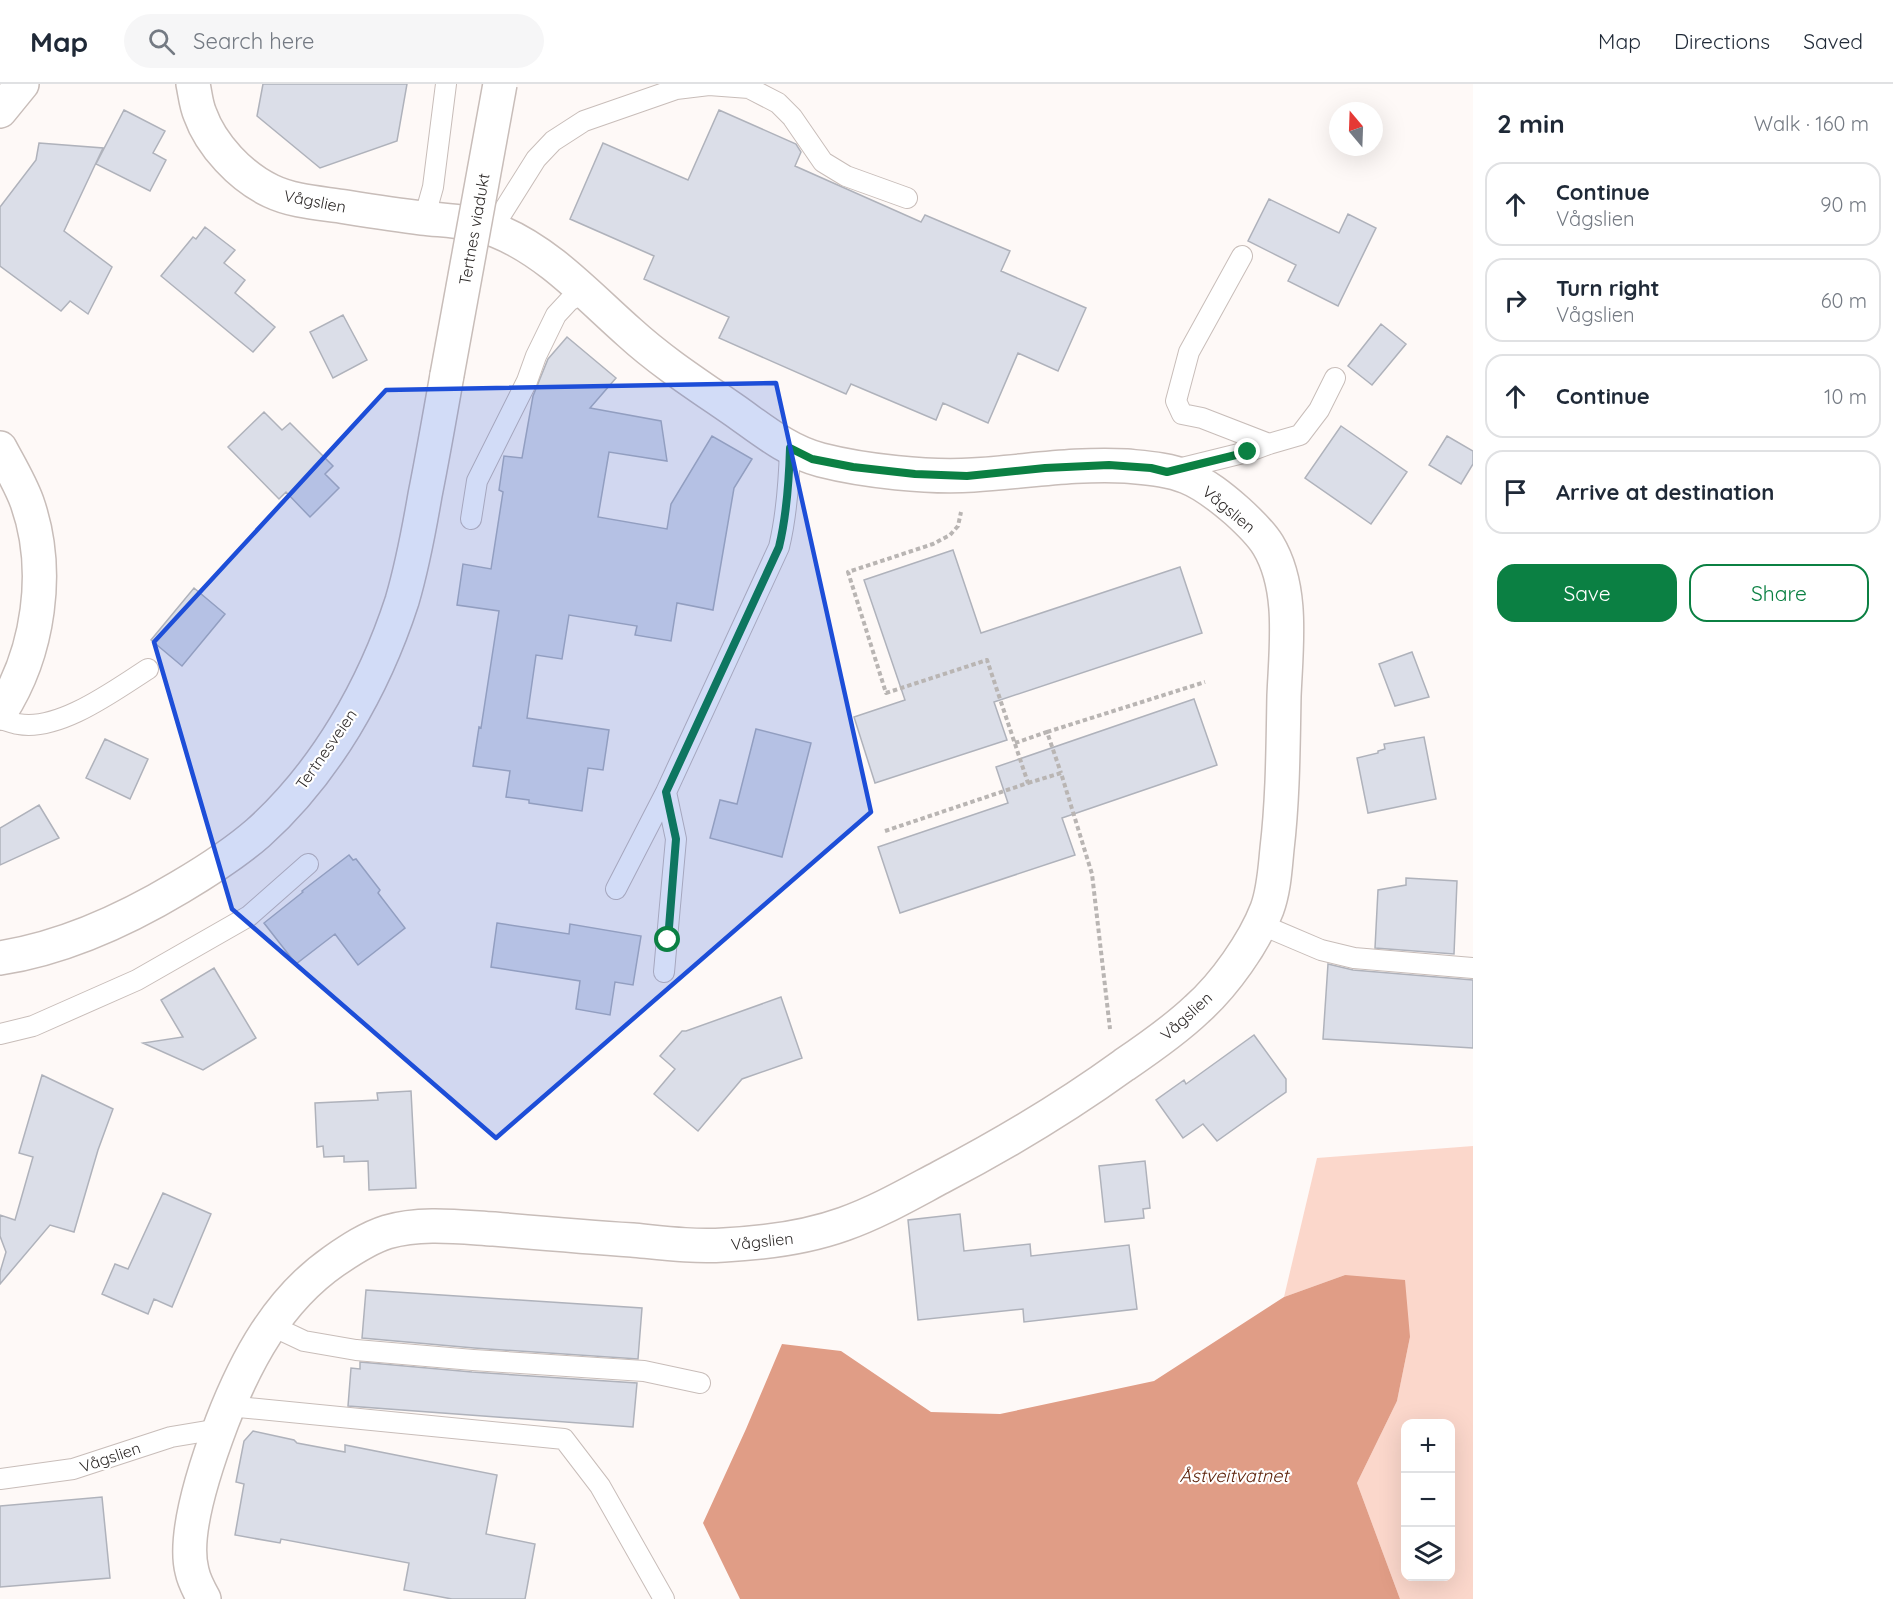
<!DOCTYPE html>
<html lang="en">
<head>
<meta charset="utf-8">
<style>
	body { margin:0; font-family:Quicksand,sans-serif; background:#f6f6f7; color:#1f2937 }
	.controls { position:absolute; right:18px; bottom:18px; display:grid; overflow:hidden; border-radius:12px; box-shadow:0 6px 24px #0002 }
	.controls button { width:54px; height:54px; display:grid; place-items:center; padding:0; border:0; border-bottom:2px solid #e0e1e3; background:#fff; color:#1f2937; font:30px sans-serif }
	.compass { position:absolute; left:1329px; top:18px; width:54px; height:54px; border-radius:50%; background:#fff; box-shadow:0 6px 24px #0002; rotate:341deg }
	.stop { position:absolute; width:18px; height:18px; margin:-14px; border:4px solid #0b8043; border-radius:50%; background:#fff }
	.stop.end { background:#0b8043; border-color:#fff; box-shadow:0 2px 6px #0008 }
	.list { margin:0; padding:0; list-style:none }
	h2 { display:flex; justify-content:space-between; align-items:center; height:78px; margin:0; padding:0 24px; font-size:26px }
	h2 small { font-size:20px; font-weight:400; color:#747a83 }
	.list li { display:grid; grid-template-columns:39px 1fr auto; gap:18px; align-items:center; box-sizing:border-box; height:84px; margin:0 12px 12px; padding:0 12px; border:2px solid #e0e1e3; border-radius:18px }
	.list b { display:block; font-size:22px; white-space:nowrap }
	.list p { margin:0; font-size:20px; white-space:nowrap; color:#747a83 }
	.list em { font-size:20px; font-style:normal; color:#747a83 }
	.actions { display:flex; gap:12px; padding:18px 24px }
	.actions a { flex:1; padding:14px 0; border:2px solid #0b8043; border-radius:18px; text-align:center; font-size:21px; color:#0b8043 }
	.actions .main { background:#0b8043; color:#fff }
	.icon { flex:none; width:33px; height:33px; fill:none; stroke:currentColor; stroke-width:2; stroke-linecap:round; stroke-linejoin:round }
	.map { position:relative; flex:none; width:1473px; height:1515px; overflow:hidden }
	header { display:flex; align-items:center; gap:36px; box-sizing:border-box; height:84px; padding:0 30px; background:#fff; border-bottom:2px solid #e0e1e3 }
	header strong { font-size:28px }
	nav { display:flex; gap:33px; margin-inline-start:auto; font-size:21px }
	.search { width:420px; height:54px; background:#f6f6f7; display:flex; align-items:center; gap:15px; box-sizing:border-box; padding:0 21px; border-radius:33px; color:#747a83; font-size:22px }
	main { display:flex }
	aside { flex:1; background:#fff }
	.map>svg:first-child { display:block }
</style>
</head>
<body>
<header>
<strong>Map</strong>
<div class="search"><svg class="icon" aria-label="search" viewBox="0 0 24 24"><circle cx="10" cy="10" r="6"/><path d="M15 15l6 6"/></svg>Search here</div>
<nav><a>Map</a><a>Directions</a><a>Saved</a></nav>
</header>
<main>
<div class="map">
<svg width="1473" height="1515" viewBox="0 0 1473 1515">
	<rect width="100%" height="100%" fill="#fef9f7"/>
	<path fill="#fbd7cb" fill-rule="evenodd" d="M1473,1062V1515H1400L1357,1399L1397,1317L1410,1253L1345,1191L1284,1213L1317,1074ZM1406,1340H1450V1492H1406Z"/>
	<path fill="#e09d86" d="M1345,1191L1405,1196L1410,1253L1397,1317L1357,1399L1400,1515H740L703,1439L746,1345L782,1260L841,1267L931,1328L1000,1330L1154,1297L1284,1213Z"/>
	<path fill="#dbdee8" stroke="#afb2bb" stroke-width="1.5" d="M263,0H407L397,57L320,84L257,32Z
		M124,26L165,47L153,69L166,76L150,107L96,80Z
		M719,26L796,60L801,68L795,82L921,138L925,131L1010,167L1001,187L1086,224L1058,287L1018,269L988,339L943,319L936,336L851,300L846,310L719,254L729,233L644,195L654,172L570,135L603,59L688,96Z
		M39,59L103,64L64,147L112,183L88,230L70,217L61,227L0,182V123L36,76Z
		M1269,115L1339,149L1348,130L1376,144L1338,222L1288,197L1296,181L1248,157Z
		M205,143L235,166L224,179L245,196L235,209L275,243L253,268L161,192L193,153L196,155Z
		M343,231L367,276L333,294L310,248Z
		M1381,240L1406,260L1372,301L1348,282Z
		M567,253L616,294L590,324L661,337L667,377L609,368L598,433L667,445L671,420L712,352L752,375L734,404L713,526L677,519L671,557L635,551L637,542L569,531L562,575L536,571L527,634L609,646L603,686L588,684L582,727L529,719V716L506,713L510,687L473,682L479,643L481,644L499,527L457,521L463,480L491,485L503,408L499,406L504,372L522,374L533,312L548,275Z
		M264,328L282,346L290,339L333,382L325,390L339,404L310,433L286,408L279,415L228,363Z
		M1341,342L1407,388L1371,440L1305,394Z
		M1447,352L1473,367V380L1461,400L1429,381Z
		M953,466L981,549L1180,483L1202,549L994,618L1007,656L875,699L854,633L905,616L864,496Z
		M194,504L225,530L182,582L151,556Z
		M1412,568L1429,613L1395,622L1379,580Z
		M1194,615L1217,681L1062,734L1075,771L900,829L878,763L1008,719L996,683Z
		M756,645L811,659L782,773L710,754L720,716L737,720Z
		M1424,653L1436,715L1368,729L1357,674L1378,669V667L1385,665L1384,660Z
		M105,655L148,675L130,715L86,694Z
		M39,721L59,754L0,781V744Z
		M349,771L353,776L356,775L380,806L378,809L405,844L358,881L335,850L296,880L264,839L303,808L302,807Z
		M1406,794L1457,797L1454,870L1375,864L1378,806L1406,801Z
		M497,839L569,850L570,840L641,852L633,901L615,898L610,931L576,925L580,897L491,883Z
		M1328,880L1353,886L1473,896V964L1323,955Z
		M214,884L256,954L203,986L143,959L183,953L161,916Z
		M781,913L802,974L742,995L698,1047L654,1010L675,985L660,972L682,947H686Z
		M1254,951L1286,995V1008L1217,1057L1203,1040L1183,1054L1156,1016L1184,996L1186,1000Z
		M42,991L113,1025L98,1066L74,1148L50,1141L0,1200V1188L6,1168L0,1152V1131L15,1136L33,1073L19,1069Z
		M411,1007L416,1104L369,1106L368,1077L344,1078V1072L324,1073L323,1062L317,1063L315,1019L378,1016L377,1009Z
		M1145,1077L1150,1124L1143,1125L1144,1134L1105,1138L1099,1082Z
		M163,1109L211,1130L172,1223L154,1215L148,1230L102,1210L115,1180L128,1185Z
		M960,1130L964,1167L1030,1160L1031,1172L1129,1161L1137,1225L1024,1238L1023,1225L918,1236L908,1136Z
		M366,1206L642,1224L638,1275L474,1264L362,1254Z
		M360,1278L472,1288L637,1299L633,1343L348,1322L351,1284L360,1285Z
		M253,1347L294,1356L297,1359L345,1368V1361L497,1391L486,1450L535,1460L525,1515H452L404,1506L409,1479L281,1455L280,1459L235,1451L244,1400L236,1398L244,1357Z
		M102,1413L110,1494L0,1503V1422Z"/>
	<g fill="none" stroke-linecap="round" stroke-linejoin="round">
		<defs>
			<path id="lane" d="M424,135L433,103L446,0
				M492,145L536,75L553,57L584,37L676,5L709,1L749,4L778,19L792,33L823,78L846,92L907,114
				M1269,360L1300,351L1319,326L1335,294
				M1174,386L1247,368L1269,360L1202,334L1182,330L1176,317L1189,268L1242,172
				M471,435L477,397L527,297L536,272L556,231L569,217L586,207
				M0,635C6,636 12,639 18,640C59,648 115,606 148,585
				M616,805L666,708L779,463C787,430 789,398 790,364
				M1260,840L1321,866L1354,874L1473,884
				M664,888L676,755L666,708
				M0,950L33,942L137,896L249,832L308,780
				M270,1241L304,1257L356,1266L473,1276L644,1287L700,1299
				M228,1322L564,1355L600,1402L664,1515
				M0,1395L73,1385L171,1353L219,1345"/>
			<path id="street" d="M193,0C195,9 196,21 200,30C211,61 241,93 271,107C294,118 321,119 346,123C371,127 396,131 422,134C448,137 472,137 497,147C549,168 589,213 630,249C664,280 704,305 741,331C766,349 790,368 821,376C864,387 929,394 973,391C1024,388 1075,379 1126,382C1146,384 1168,385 1187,393C1205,400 1222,414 1237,427C1248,437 1260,448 1268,461C1294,504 1286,563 1284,612C1283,663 1283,714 1277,765C1275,785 1274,806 1267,825C1254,859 1224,901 1197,925C1175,946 1149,964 1124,981C1066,1023 1004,1060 941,1093C909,1110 878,1128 844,1140C805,1154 765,1159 724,1161C693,1163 663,1159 632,1156C586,1153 540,1149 494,1145C460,1143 421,1138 387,1148C368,1154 350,1166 334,1177C278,1216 246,1276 222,1338C208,1375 182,1449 192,1487C194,1497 199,1506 204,1515
				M0,27L22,0
				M0,364C9,381 20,399 27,418C51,486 39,569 0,629"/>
			<path id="secondary" d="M0,874C64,864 125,836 180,803C207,787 234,770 258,749C326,688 374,603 402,517C412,483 419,446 425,411C433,371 440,331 447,291"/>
		</defs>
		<use href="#lane" stroke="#c8bdb9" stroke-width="22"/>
		<use href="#street" stroke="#c8bdb9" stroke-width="36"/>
		<use href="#secondary" stroke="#c8bdb9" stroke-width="36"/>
		<path stroke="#b9b5b3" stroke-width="4" stroke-dasharray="4.5 3" stroke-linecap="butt" d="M1047,648L1205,598
			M1015,659L1047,648L1061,689
			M1028,699L1061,689L1092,790L1110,945
			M885,747L1028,699L987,576L886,609L848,488L933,460L950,451L958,442L961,428"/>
		<use href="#lane" stroke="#fff" stroke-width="20"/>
		<use href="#street" stroke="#fff" stroke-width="33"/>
		<use href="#secondary" stroke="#fff" stroke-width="33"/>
		<defs>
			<path id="secondary-bridge" d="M447,291L500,0"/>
		</defs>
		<use href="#secondary-bridge" stroke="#c8bdb9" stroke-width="36" stroke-linecap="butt"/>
		<use href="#secondary-bridge" stroke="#fff" stroke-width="33"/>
	</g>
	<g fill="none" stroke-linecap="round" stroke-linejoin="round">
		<path stroke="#0b8043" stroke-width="8" d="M668,856L676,755L666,708L779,463C787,430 789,398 790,364L812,375L853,383L915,390L967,392L1045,384L1109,381L1151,384L1167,388L1248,368"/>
	</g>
	<path fill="#1d4ed8" fill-opacity="0.2" stroke="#1d4ed8" stroke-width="4.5" stroke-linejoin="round" d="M776,299L871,728L496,1054L232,825L154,558L386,306Z"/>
	<g text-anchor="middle" stroke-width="4.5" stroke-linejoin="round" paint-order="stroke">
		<g font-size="16" fill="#2d2928" stroke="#fff">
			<text transform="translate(315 117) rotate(11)" y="6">Vågslien</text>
			<text transform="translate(474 145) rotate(-80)" y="6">Tertnes viadukt</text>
			<text transform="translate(1229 425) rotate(40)" y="6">Vågslien</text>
			<text transform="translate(326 665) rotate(-55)" y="6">Tertnesveien</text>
			<text transform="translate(1186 932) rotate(-42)" y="6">Vågslien</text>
			<text transform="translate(762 1157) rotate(-6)" y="6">Vågslien</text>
			<text transform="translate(110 1373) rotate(-19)" y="6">Vågslien</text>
		</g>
		<g font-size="18" font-style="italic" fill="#5c2109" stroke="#fff">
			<text x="1234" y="1398">Åstveitvatnet</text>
		</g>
	</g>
</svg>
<div class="controls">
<button>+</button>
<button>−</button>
<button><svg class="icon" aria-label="layers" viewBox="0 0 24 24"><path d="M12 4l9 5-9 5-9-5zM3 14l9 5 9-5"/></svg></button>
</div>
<svg class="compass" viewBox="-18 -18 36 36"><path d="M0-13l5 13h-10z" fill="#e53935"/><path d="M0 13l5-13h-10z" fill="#747a83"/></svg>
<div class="stop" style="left:668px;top:856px"></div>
<div class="stop end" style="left:1248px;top:368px"></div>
</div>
<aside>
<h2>2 min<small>Walk · 160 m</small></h2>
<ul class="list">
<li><svg class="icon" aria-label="ahead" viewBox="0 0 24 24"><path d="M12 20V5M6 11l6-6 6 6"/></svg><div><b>Continue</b><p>Vågslien</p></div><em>90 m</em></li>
<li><svg class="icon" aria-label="right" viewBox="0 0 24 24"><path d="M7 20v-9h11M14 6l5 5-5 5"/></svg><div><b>Turn right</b><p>Vågslien</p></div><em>60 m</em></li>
<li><svg class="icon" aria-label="ahead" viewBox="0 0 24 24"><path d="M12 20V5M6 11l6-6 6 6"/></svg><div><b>Continue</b></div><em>10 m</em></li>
<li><svg class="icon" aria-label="arrive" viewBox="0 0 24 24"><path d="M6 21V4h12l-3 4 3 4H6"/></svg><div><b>Arrive at destination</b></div></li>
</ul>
<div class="actions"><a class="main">Save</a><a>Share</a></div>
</aside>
</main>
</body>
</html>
